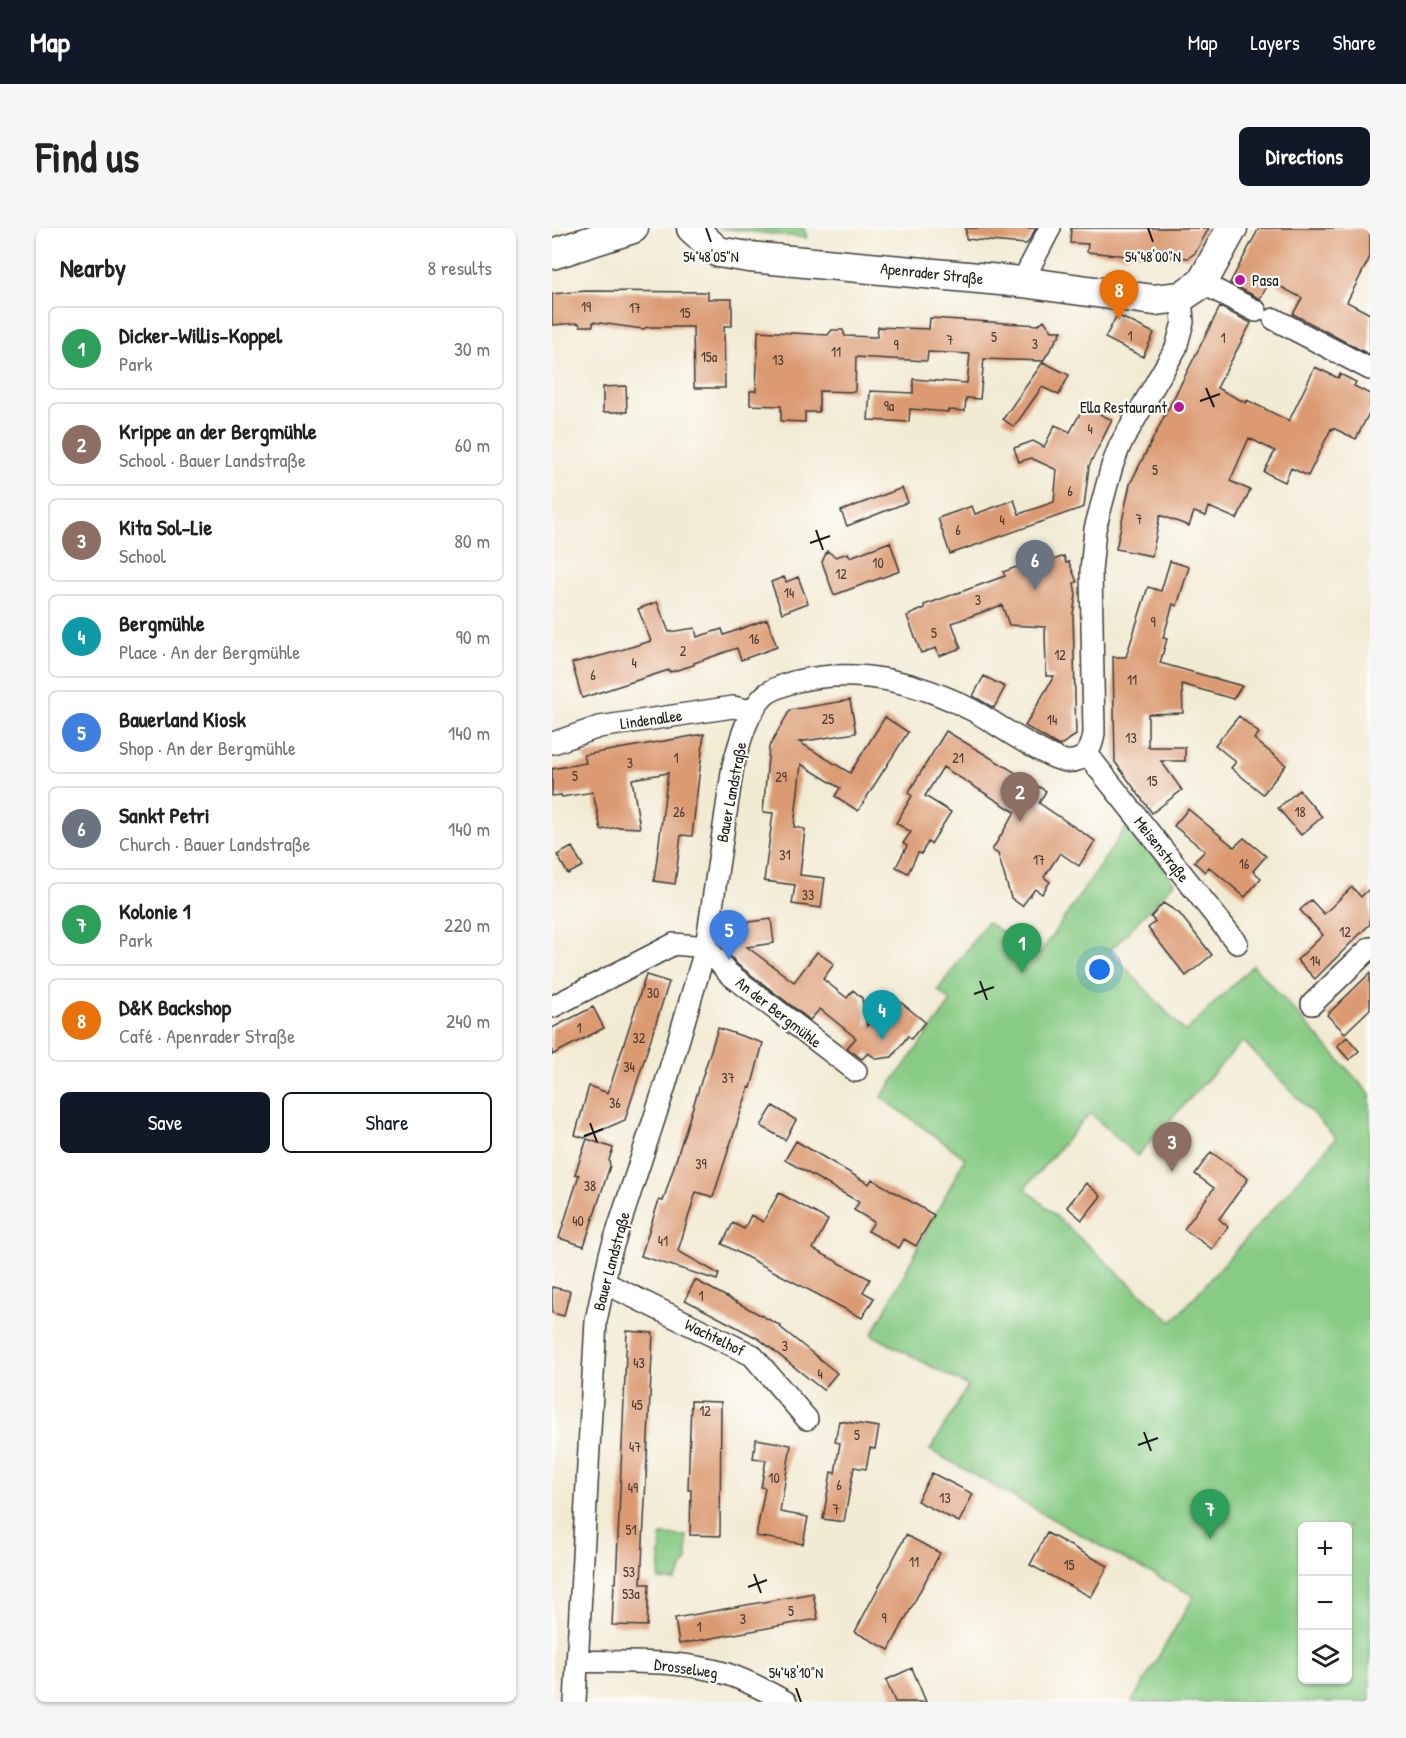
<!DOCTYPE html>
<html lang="en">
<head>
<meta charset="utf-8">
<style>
	body { margin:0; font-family:"Patrick Hand",sans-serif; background:#f6f6f6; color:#222 }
	.controls { position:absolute; right:18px; bottom:18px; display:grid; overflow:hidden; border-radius:9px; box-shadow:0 2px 4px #0004 }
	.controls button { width:54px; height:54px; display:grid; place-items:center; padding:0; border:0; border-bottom:2px solid #e0e0e0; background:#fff; color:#222; font:30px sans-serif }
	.you { position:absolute; left:548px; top:742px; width:21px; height:21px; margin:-15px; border:4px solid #fff; border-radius:50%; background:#1a73e8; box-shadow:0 0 0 9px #1a73e833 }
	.badge { display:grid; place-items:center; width:39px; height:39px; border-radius:50%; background:#111827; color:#fff; font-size:20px; font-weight:700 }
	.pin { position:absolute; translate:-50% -50px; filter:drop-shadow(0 2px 3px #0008) }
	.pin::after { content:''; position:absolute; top:32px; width:21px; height:18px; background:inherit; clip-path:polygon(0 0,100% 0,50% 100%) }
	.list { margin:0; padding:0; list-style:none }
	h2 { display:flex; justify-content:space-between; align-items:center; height:78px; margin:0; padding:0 24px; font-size:26px }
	h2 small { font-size:20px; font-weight:400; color:#767676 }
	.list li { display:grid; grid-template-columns:39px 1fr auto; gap:18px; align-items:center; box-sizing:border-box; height:84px; margin:0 12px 12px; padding:0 12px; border:2px solid #e0e0e0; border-radius:9px }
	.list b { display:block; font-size:22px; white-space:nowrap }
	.list p { margin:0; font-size:20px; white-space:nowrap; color:#767676 }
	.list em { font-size:20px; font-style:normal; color:#767676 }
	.actions { display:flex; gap:12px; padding:18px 24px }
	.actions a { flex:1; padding:14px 0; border:2px solid #111827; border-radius:9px; text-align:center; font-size:21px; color:#111827 }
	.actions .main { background:#111827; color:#fff }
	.icon { flex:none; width:33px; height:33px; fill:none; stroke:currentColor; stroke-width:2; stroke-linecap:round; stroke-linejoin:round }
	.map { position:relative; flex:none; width:818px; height:1474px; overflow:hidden; border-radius:9px }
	header { display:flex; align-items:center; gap:36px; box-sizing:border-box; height:84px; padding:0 30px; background:#111827; color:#fff }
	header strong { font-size:28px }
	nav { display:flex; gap:33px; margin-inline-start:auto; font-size:21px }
	.intro { display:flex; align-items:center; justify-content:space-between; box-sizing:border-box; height:144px; padding:0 36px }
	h1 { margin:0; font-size:42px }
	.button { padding:15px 27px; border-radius:9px; background:#111827; color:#fff; font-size:21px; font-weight:700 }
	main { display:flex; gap:36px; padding:0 36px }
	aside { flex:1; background:#fff; border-radius:9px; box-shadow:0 2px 4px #0004 }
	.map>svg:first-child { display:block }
</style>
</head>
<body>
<header>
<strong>Map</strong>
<nav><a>Map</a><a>Layers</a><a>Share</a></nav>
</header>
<div class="intro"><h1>Find us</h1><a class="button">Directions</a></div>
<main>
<aside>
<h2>Nearby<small>8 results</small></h2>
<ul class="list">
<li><span class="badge" style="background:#2e9e5b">1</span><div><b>Dicker-Willis-Koppel</b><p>Park</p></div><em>30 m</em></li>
<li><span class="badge" style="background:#8d6e63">2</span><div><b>Krippe an der Bergmühle</b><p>School · Bauer Landstraße</p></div><em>60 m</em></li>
<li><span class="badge" style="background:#8d6e63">3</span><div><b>Kita Sol-Lie</b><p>School</p></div><em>80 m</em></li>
<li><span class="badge" style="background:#0f9aa8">4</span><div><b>Bergmühle</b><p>Place · An der Bergmühle</p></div><em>90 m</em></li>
<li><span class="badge" style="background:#3f7fe0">5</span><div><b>Bauerland Kiosk</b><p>Shop · An der Bergmühle</p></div><em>140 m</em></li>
<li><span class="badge" style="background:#6b7280">6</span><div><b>Sankt Petri</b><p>Church · Bauer Landstraße</p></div><em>140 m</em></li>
<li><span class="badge" style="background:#2e9e5b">7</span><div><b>Kolonie 1</b><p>Park</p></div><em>220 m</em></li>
<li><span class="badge" style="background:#e8710a">8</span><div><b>D&amp;K Backshop</b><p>Café · Apenrader Straße</p></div><em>240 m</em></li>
</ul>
<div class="actions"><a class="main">Save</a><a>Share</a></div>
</aside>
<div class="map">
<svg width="818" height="1474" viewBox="0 0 818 1474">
	<rect width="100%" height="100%" fill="#fdfcf7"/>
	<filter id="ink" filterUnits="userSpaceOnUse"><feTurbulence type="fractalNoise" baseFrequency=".0167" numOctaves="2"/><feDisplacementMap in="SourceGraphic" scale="12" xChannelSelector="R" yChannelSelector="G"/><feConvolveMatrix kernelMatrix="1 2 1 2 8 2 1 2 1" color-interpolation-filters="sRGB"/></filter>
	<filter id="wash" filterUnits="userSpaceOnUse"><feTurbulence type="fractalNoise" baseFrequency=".008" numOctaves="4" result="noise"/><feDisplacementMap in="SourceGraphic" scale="24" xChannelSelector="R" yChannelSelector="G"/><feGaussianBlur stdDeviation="1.35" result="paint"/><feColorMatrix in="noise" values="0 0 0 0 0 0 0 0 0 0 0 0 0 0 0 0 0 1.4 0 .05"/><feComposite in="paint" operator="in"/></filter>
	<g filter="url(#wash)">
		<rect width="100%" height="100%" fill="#f2ebd4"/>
		<path fill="#87cb84" stroke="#527450" stroke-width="1.5" fill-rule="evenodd" d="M165,0H252L255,10Z
			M579,592L622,655L558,723L633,804L701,737L818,866V1474H580L642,1368L559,1324L378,1222L416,1158L320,1107L413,930L329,869L399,774L386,762L435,694L487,727ZM691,813L784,910L620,1094L473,960L538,885L585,928ZM750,1298H796V1452H750Z
			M109,1307L135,1308V1332L123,1353L107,1352Z"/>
		<g id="blocks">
			<path fill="#db9a72" d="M414,0H484L476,14L474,16L414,11Z
				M519,0H657L643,25L636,30L577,25L576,28L535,24L536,16L518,15Z
				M707,0H818V29L795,74L818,86V127L741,86L750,70L718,53L708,71L678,55Z
				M34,63L156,64V71H180V98H172L173,160H142L141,99H96L91,101L41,94V98H28L27,95L0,97V66Z
				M668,79L699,95L665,160L694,175L695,172L737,193L763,139L786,150L788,146L804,154L802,158L818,166V183L804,211L781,200L780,202L779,201L756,248L739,240L733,254L712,244L723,223L697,210L678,253L698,262L685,291L657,279L654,288L642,284L637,298L608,287L600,328L564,321L578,256Z
				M565,87L602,105L591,129L553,110Z
				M378,90L486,97L492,92L500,103H510L491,133L432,131L428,171L414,170L413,183L396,182V184L358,181L357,194L316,192L318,163L361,165V151L415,155L418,126L376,124L375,133L304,129L303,164L267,163V184H253V194L229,193V178L198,177V163H204L206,103L276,107L280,102H291L293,108L325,109L326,99L377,101Z
				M491,134L517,147L507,167L490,159L462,199L451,191Z
				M74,158L75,184H51V159Z
				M532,178L560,192L537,238L532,279L398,326L386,290L420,278L423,286L462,272L467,286L502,274L505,242L479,230L467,234L462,220L481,213L492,219L503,197L518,204Z
				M350,260L356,274L295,298L289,283Z
				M338,314L348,343L282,367L270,334L275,323L284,329L296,325L298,329Z
				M512,328L514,335L517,334L525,354L522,355L524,367L521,386L524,507L507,518L473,498L502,448H494L493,399L457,397L450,377L400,395L409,420L387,428L384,420L369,425L355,388L373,380L372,377L453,348L451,344L481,333L483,339Z
				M618,333L637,339L625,378L621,376L611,410L615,411L608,435L690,458L681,471L630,456L631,485L596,486V519H633V533H609L630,562L600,585L563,534L561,429H574L596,359L609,363Z
				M232,349L234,354L246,349L256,375L230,385L219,354Z
				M105,374L117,404L143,400L145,409L170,401L172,407L215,391L225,419L189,432L185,420L142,435V437L118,444L117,442L30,470L20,435L52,427L99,413L86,381Z
				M432,448L453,459L442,480L421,468Z
				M298,472L304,505L247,514L298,545L333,489L356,504L306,583L283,568L288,560L249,536L242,599L253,601L248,647L273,650L269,680L240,676L243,657L212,653L221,585L211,584L217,519L238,482Z
				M687,488L707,505L702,511L734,537L711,566L679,540L684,534L663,517Z
				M394,503L494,563L487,575L543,613L527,638L508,625L492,649L498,654L490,666L483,661L470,678L459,670L446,626L440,622L463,584L391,539L373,568L399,584L379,616L376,614L369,626L366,625L356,645L344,639L355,618L351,615L359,604L344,595L360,568L356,565Z
				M152,506L140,608L129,607L123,656L102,653L116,545L80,551L88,600L66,599L49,602L41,564L10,569L9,567L0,568V541L34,535L32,527Z
				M747,562L770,589L749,607L726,580Z
				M636,581L682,619L692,610L714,628L701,643L709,650L693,669L657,639L653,644L642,634L653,623L622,598Z
				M20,619L31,638L16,646L5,627Z
				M800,659L809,669L818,660V696L763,751L745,732L771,707L748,682L759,672L772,686Z
				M611,675L627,685L660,727L634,748L596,700L603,694L599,689Z
				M219,691L222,715L195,719L242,754L265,724L282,736L271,751L295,770L301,762L310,770L315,798L340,767L373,794L359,811L356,808L340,829L325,831L316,825L310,831L295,820L304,810L268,781L258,792L185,736L174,723L177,701L182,696Z
				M818,745V781L793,805L775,787Z
				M94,747L117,754L73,892L32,910L23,907L37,858L56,865Z
				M41,779L52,800L0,827V800Z
				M166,800L211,815L199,860L197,859L161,969L144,964L126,1023L167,1046L165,1052L89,1028L107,972L111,973Z
				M795,809L807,823L797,832L785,818Z
				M221,878L244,892L233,912L209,898Z
				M35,911L61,920L57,932L58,938L32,1018L7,1010L27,947L23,946Z
				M244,913L317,956L320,951L382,987L364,1018L352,1011L347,1020L316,1003L322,994L302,982L307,974L233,932Z
				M659,924L696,951L667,991L676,999L660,1021L632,1001L662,960L643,946Z
				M534,955L549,968L530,992L515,979Z
				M227,965L276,992L261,1021L318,1051L311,1064L322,1070L310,1090L170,1016L181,995L192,1001L199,987L211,994Z
				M143,1052L229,1098L228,1099L285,1145L271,1162L207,1111L133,1072Z
				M0,1059L18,1063L12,1088L0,1085Z
				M75,1103L101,1105L89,1356H97L95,1398L60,1397L62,1355H64Z
				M139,1173L169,1174L168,1308L138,1307L139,1262H136Z
				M287,1193L327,1199L323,1221L318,1220L314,1241L302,1239L292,1294L271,1291L279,1244L283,1245L288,1215L283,1214Z
				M204,1211L239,1217L228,1284L256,1289L251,1316L204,1308L213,1260L209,1259L214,1232L201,1230Z
				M380,1245L421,1266L407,1294L365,1273Z
				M495,1305L556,1338L539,1369L478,1337Z
				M354,1307L388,1325L337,1422L303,1404Z
				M261,1365L266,1391L127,1416L123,1390Z
				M360,1440L374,1474H343L334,1452Z"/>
		</g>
	</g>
	<g filter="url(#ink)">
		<use href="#blocks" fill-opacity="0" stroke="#3c3b38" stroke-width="1.5"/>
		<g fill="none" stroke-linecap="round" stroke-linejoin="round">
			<defs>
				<path id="street" d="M470,54L498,0
					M650,55L704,83
					M722,91L818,141
					M1,515L47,499L181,479L200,483
					M535,526L685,715
					M154,719L176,745L304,843
					M760,776L818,720
					M0,779L122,716L154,719
					M51,1054L200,1127L255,1191
					M27,1433C75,1435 128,1431 175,1446C196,1453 215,1463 234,1474
					M23,1474L44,1093L58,1026L112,861L154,719L181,538C188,514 194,486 212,468C221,460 234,456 245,453C306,439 368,454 422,483C442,494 495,531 514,533C533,535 540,521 542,505L539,343L543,301L560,238L568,217L624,120L631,94L629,69"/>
				<path id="secondary" d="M140,0L166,24L197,29L470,54L602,72L629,69L650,55L680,0
					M0,26L81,0"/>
			</defs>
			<use href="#street" stroke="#3c3b38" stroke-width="24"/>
			<use href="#secondary" stroke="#3c3b38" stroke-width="33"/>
			<use href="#street" stroke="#fff" stroke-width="21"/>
			<use href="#secondary" stroke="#fff" stroke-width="30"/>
		</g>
	</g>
	<path fill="none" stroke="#1c1c1c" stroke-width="2" d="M154,0L159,14M596,0L601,14M654,160L662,179M648,173L668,166M264,302L271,322M258,315L278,308M428,753L435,772M422,766L442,759M38,895L45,914M32,908L51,901M592,1204L599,1223M586,1217L606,1210M202,1346L209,1365M196,1359L215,1352M244,1460L249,1474"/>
	<g fill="#b5179e" stroke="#fdfcf7" stroke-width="2">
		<circle cx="688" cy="52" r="6"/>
		<circle cx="627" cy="179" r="6"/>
	</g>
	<g text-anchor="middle" stroke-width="4.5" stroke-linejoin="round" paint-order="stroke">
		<g font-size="14" fill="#4c3c32">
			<text x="34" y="84">19</text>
			<text x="83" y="85">17</text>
			<text x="133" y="90">15</text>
			<text x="578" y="113">1</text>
			<text x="442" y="114">5</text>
			<text x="671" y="115">1</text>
			<text x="398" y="117">7</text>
			<text x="483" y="121">3</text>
			<text x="344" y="122">9</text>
			<text x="284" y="129">11</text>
			<text x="157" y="134">15a</text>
			<text x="226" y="137">13</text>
			<text x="337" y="183">9a</text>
			<text x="538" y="206">4</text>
			<text x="603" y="247">5</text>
			<text x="518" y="268">6</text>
			<text x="587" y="296">7</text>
			<text x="450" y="297">4</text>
			<text x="406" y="307">6</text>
			<text x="326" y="340">10</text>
			<text x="289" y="351">12</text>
			<text x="237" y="370">14</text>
			<text x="426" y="377">3</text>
			<text x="601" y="399">9</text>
			<text x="382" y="410">5</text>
			<text x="202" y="416">16</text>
			<text x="131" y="428">2</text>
			<text x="508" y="432">12</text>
			<text x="82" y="440">4</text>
			<text x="41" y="452">6</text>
			<text x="580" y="457">11</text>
			<text x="276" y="496">25</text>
			<text x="500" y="497">14</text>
			<text x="579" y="515">13</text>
			<text x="124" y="535">1</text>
			<text x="406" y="535">21</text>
			<text x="78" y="540">3</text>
			<text x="23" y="553">5</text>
			<text x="229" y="554">29</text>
			<text x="600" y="558">15</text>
			<text x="127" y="589">26</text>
			<text x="748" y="589">18</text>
			<text x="233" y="632">31</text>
			<text x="487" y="637">17</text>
			<text x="692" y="641">16</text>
			<text x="256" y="672">33</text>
			<text x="793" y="709">12</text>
			<text x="763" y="738">14</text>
			<text x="101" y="770">30</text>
			<text x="27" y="805">1</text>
			<text x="87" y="815">32</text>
			<text x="77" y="844">34</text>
			<text x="176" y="855">37</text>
			<text x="63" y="880">36</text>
			<text x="149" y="941">39</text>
			<text x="38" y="963">38</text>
			<text x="26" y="998">40</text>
			<text x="111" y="1018">41</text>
			<text x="149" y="1073">1</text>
			<text x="233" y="1123">3</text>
			<text x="87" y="1140">43</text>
			<text x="268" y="1151">4</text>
			<text x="85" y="1182">45</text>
			<text x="153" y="1188">12</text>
			<text x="305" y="1212">5</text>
			<text x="83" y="1224">47</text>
			<text x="222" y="1255">10</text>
			<text x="287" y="1262">6</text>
			<text x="81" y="1265">49</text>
			<text x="393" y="1275">13</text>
			<text x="284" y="1286">7</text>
			<text x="79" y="1307">51</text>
			<text x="362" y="1339">11</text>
			<text x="517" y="1342">15</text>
			<text x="77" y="1349">53</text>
			<text x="79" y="1371">53a</text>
			<text x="239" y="1388">5</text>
			<text x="332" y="1395">9</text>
			<text x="191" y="1396">3</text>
			<text x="147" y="1404">1</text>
		</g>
		<g font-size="16" fill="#1c1c1c" stroke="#fdfcf7">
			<text transform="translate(380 45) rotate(6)" y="6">Apenrader Straße</text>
			<text transform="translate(99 491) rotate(-8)" y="6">Lindenallee</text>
			<text transform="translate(179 564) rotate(-79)" y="6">Bauer Landstraße</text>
			<text transform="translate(610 621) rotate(52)" y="6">Meisenstraße</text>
			<text transform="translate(227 784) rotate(38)" y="6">An der Bergmühle</text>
			<text transform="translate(59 1033) rotate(-75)" y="6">Bauer Landstraße</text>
			<text transform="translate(163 1109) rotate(26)" y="6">Wachtelhof</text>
			<text transform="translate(134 1440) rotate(8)" y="6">Drosselweg</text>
		</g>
		<g font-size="16" fill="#1c1c1c" stroke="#fdfcf7" text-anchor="start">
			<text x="700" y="58">Pasa</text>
			<text x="615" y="185" text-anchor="end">Ella Restaurant</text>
		</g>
	</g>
	<g font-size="15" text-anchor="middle" fill="#1c1c1c" stroke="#fdfcf7" stroke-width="4.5" stroke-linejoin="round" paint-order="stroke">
		<text x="159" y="34">54°48'05"N</text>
		<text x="601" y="34">54°48'00"N</text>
		<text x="244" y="1450">54°48'10"N</text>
	</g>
</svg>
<div class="controls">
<button>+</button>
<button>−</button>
<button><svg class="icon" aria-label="layers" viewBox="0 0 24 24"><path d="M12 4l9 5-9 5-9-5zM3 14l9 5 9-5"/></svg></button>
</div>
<div class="you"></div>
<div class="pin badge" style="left:470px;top:745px;background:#2e9e5b">1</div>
<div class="pin badge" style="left:468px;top:594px;background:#8d6e63">2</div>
<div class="pin badge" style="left:620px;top:944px;background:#8d6e63">3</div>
<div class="pin badge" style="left:330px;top:812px;background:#0f9aa8">4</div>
<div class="pin badge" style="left:177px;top:732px;background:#3f7fe0">5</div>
<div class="pin badge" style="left:483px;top:362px;background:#6b7280">6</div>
<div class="pin badge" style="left:658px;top:1311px;background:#2e9e5b">7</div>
<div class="pin badge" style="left:567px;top:92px;background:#e8710a">8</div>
</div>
</main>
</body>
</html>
